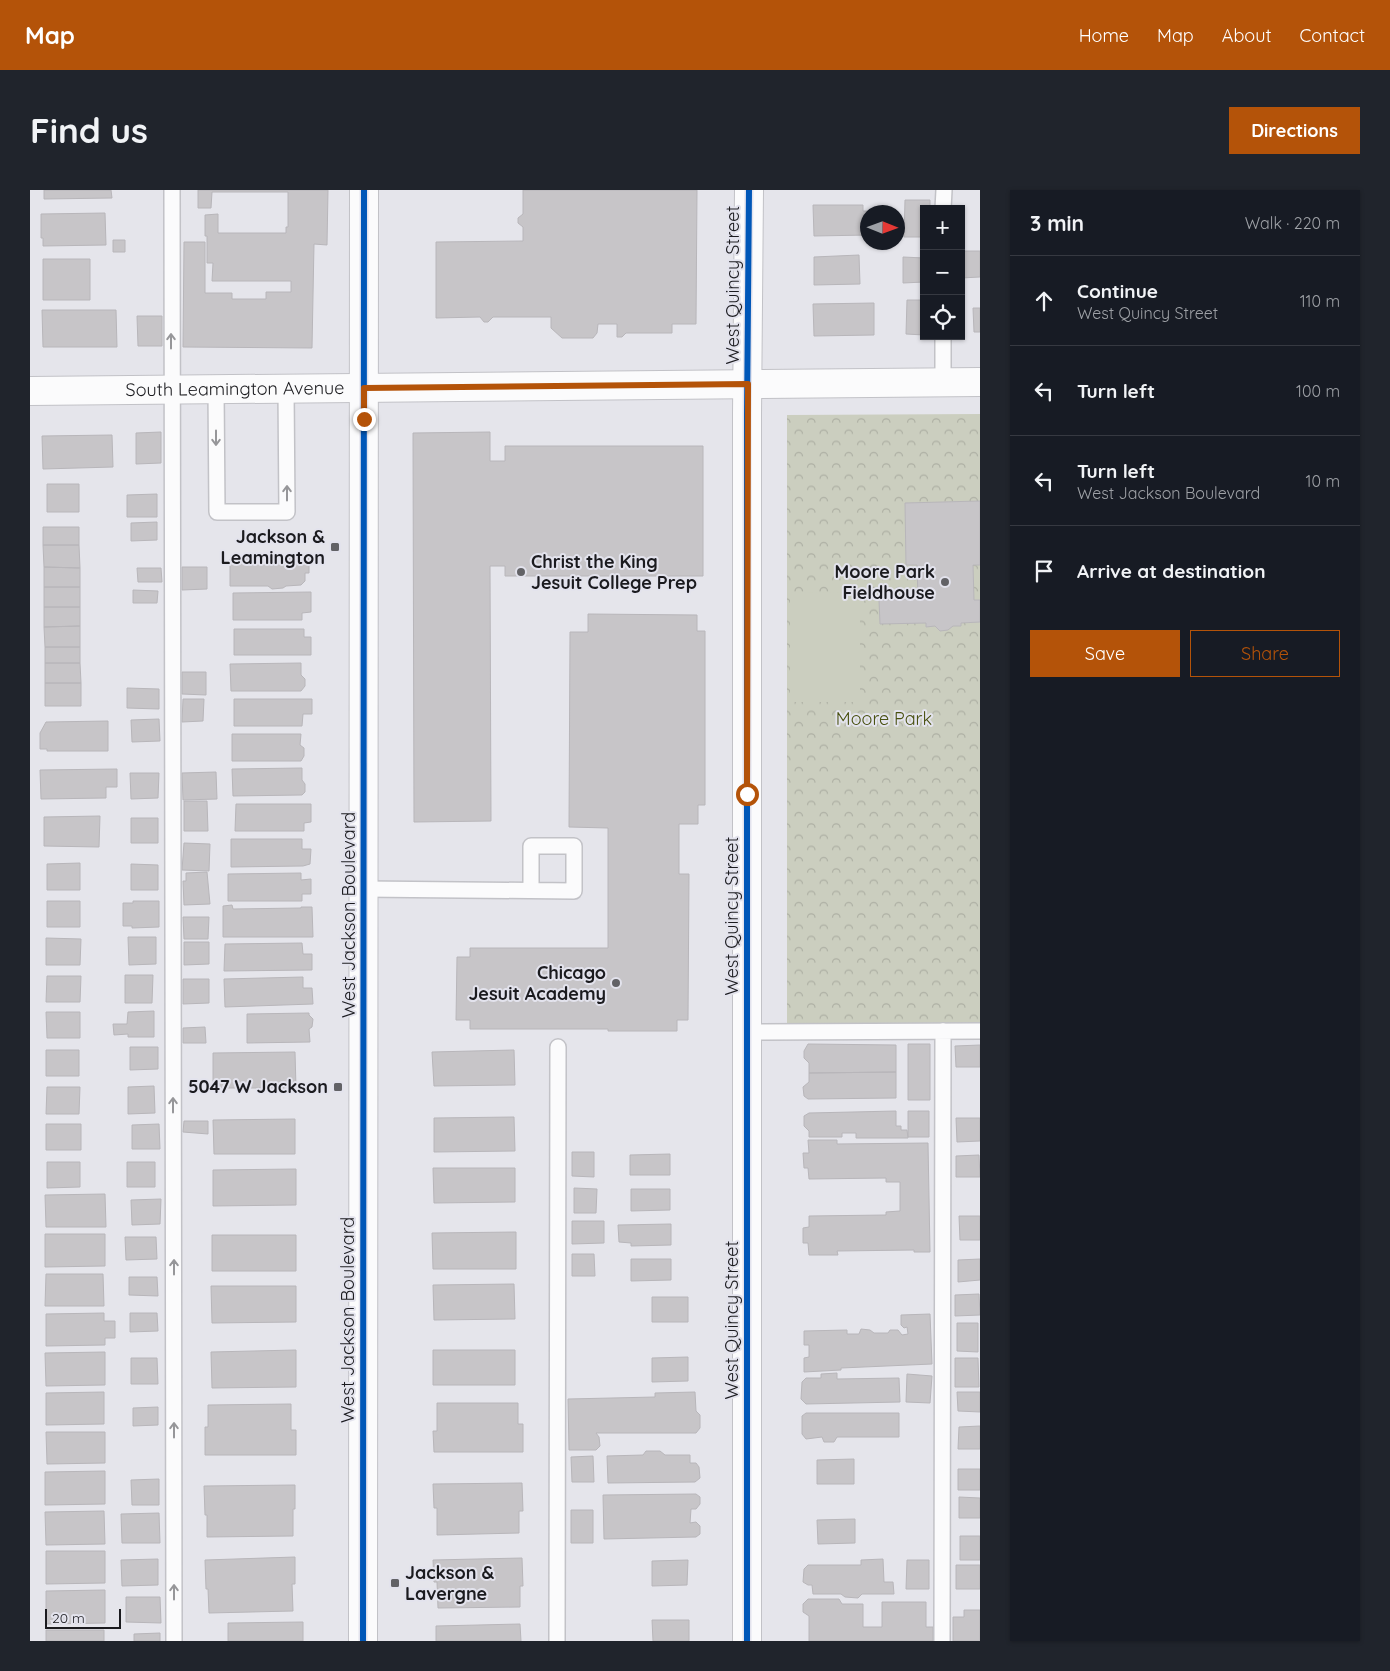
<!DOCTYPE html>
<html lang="en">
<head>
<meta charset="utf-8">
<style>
	body { margin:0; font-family:Quicksand,sans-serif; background:#20242c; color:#f1f3f6 }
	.controls { position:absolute; right:15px; top:15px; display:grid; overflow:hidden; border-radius:0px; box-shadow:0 1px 4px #0004 }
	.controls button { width:45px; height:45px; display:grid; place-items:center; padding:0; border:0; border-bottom:1px solid #363941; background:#171b24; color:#f1f3f6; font:25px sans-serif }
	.compass { position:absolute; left:830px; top:15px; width:45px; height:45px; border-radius:50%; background:#171b24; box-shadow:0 1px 4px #0004; rotate:91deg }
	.scale { position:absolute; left:15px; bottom:12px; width:76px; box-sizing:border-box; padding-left:5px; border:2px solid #1b1b1f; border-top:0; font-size:14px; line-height:18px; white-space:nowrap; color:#1b1b1f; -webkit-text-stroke:4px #e3e3ed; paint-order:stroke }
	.stop { position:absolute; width:15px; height:15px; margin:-11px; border:4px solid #b45309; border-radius:50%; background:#fff }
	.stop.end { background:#b45309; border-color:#fff; box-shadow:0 1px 5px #0008 }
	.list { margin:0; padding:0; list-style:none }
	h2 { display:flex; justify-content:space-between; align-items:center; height:65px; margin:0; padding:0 20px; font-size:21px }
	h2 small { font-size:16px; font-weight:400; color:#9ea1a6 }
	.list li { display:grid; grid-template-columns:32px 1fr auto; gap:15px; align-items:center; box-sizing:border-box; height:90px; padding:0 20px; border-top:1px solid #363941 }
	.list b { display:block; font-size:19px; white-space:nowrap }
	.list p { margin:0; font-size:16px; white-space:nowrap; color:#9ea1a6 }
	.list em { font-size:16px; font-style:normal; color:#9ea1a6 }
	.actions { display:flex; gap:10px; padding:15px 20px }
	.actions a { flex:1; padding:11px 0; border:1px solid #b45309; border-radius:0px; text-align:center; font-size:18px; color:#b45309 }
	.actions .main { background:#b45309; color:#fff }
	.icon { flex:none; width:28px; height:28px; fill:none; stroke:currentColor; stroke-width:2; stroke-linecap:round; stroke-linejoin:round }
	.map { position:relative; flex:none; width:950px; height:1451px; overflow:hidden; border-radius:0px }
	header { display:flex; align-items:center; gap:30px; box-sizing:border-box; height:70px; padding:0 25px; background:#b45309; color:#fff }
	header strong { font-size:24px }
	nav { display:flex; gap:28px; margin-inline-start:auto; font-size:18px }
	.intro { display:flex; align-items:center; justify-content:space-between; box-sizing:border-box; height:120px; padding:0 30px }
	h1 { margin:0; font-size:35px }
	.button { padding:12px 22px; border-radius:0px; background:#b45309; color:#fff; font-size:18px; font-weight:700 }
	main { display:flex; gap:30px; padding:0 30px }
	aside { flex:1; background:#171b24; border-radius:0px; box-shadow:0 1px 4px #0004 }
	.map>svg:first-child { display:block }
</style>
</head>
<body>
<header>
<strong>Map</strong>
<nav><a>Home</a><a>Map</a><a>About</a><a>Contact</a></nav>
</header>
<div class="intro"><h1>Find us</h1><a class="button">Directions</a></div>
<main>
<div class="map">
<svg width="950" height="1451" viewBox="0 0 950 1451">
	<defs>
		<pattern id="forest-crowns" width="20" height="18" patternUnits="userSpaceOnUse" patternTransform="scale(1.25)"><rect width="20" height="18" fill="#cbcebf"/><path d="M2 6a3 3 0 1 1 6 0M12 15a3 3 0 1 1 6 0" fill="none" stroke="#aeb0a4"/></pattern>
	</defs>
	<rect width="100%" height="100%" fill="#e5e5eb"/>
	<path fill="url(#forest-crowns)" d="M950,224V834H757V225Z"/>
	<path fill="#cbcebf" d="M760,402L830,403V512H760Z"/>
	<path fill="#c7c5c8" stroke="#b8b6ba" d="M14,0H81L82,8L14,9Z
		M168,0H298L297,55L284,54L282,158L153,157L154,52H175V103H202V109H236V102H261V91H182L183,73H177V46H175V25L188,24V43H256V37H258V2H182L181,18H168Z
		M493,0H667L666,134H642V143H596L592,147H587V134H568L567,143L563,148H532L521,138V127H463L458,132H454L450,127L406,128V52L493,51V37L488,33V28L493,24Z
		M875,10H900V19H894V47H874Z
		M783,15H833V21H842V22H838V45L784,46Z
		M75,23L76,55L13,56V48H11V24Z
		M83,50H95V62H83Z
		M931,61H950V87L931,88Z
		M829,65L830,94L784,95V67Z
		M873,67L894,68V92L873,93Z
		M13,69H60V110H13Z
		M877,110H894V145L876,144Z
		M844,113V145L784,146L783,114Z
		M943,118H950V142H944Z
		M12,120H86L87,157H13Z
		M107,126H132V156H108Z
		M131,242V273L106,274V243Z
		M460,242V271H475V256H673V386H475V376H460L461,631L384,632L383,243Z
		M82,245L83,277L13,279L12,246Z
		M17,294H49V322H17Z
		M127,304V327H97V305Z
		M950,311V375H943L944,410H950V432L931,433V436H923L918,440L910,441L905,436L896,437V433L850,434L849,410L888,409L887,375H876L875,313Z
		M127,332V350L101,351V333Z
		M13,337H49V355H13Z
		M13,355H49L50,378L14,377Z
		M279,368V383H275V391L271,395L256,396L253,398L242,399L238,396H200V369Z
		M14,377L50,378V397H14Z
		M152,377H177V399L152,400Z
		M107,378H131L132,392H108Z
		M14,397H50V417H14Z
		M103,400L128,401L127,413H103Z
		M281,402V422L272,423V430H203V403Z
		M14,417H50V436L14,437Z
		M558,424L667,425V441H675V615H668V634H649V684H659L658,830H647V841H578V839H440V830H426L427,767H440V758H578V638L539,637L540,442H558Z
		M50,436V457H15L14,437Z
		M204,439H274V447H281V465H204Z
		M15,457H50V473H15Z
		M15,473H50L51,493H15Z
		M271,473V485L275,489V496L271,501H201L200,474Z
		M152,482H176V505L152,504Z
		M15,493H51V516H15Z
		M97,498L129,499V519L97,518Z
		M153,509H174L173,531L152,532Z
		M204,509H282V524H273L272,536H204Z
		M129,529L130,551L102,552L101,530Z
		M78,531V561H17V559H10V543L16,532Z
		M202,544H271L270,555L274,558V566L271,571H202Z
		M272,578V590L275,594V602L272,605L203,606L202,579Z
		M87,579V597H76V608L11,609L10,580Z
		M186,582L187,609L153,610L152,583Z
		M100,583H129L128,608L101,609Z
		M154,611H177L178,641H154Z
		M206,614H281V632L274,633V641H205Z
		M70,626L69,657L14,656V627Z
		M101,628H128V653H101Z
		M201,649H272V659H281L280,674L273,676L201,677Z
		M154,653L180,654L179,681L152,680Z
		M50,673V700H17V674Z
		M101,674L128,675V700H101Z
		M177,682L180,714L154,715L153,691H156V683Z
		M271,683V690L281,689V704H272V711H198V684Z
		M17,711H50V737H17Z
		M103,711H129V737L102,738V736H93V713H103Z
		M202,715L203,719L271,718V717H282L283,747H193V716Z
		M153,727H179L178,749H154Z
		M98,747H126V774L99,775Z
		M16,748L51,749L50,775H16Z
		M154,752H179V774L154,775Z
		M272,753L273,764H282V780L194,781L195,754Z
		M95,785H123L122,813H95Z
		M17,786H51L50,812H16Z
		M273,787V798H282L283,814L195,817L194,789Z
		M153,789H179V813L153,814Z
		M124,821V847H98V844L84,845L83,834H97L98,822Z
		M16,822H50V848H17Z
		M279,823V825L283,829L282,837L279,839L280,852L217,853V824Z
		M175,837L176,853H153V838Z
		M778,854L866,855V882L779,883V873L774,868V861Z
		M878,854H900V910H878Z
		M950,855V877H926L925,856Z
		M100,857H128V879L100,880Z
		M16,860H49V886H16Z
		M484,860L485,895L404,896L402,862Z
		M265,862L266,898H183V863Z
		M866,882V908L778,909L774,906L773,897L779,892V883Z
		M124,896L125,923L98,924V897Z
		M17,897H50L49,924H16Z
		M866,921V936H871V940H877L878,948H826V943H812V947H779V941L774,936V926L779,923Z
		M878,921H899V947H878Z
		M484,927L485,961L404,962V928Z
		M926,928H950V951L927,952Z
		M265,929V964H184L183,930Z
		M154,931H178V944L153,942Z
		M16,934H51V960H16Z
		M129,934L130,959H102V935Z
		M778,950H807V954L898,953L900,1062H884V1060L807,1061L808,1065H779L778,1053H773V1038L779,1037V1026L856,1025V1022L870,1021V992H856V988L779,989L778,978H774L773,963H779Z
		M542,962H564V987L542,986Z
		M640,964V985H600V965Z
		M949,965L950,987H926V966Z
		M17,972H50V997L17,998Z
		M97,972H125V997H97Z
		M403,978H485V1012L404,1013Z
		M266,979V1015L183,1016V980Z
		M544,998L567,999L566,1023H544Z
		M601,999H640V1020L601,1021Z
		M75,1004L76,1037H16L15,1005Z
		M131,1009L130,1034L102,1035L101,1010Z
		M929,1026H950V1050H930Z
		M542,1031H574V1053L542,1054Z
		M641,1034V1055L601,1056V1053L589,1052L588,1035Z
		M486,1042V1079H403L402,1043Z
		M15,1044H75V1076L15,1077Z
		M182,1045H266V1081H182Z
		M95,1047H126L127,1069L96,1070Z
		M542,1064H564L565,1086H542Z
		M601,1069H641V1090L601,1091Z
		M950,1069V1090L928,1092V1070Z
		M16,1084H73L74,1116H15Z
		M99,1087H127L128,1106L99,1105Z
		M484,1094L485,1129L404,1130L403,1095Z
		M181,1096H266V1132L182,1133Z
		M949,1104L950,1125L925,1126V1105Z
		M622,1107H658V1132H622Z
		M74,1123V1131H85V1148H75V1155L16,1156V1124Z
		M100,1123H127L128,1141L100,1142Z
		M900,1124L902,1174L811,1178V1180L774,1182V1168L779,1167V1155H774V1141L817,1140V1144H829L831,1139L840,1140L844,1143H858L860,1140H868L872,1145L878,1144L877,1137L874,1138L871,1135V1125Z
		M927,1133H948V1162L927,1161Z
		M266,1160V1197L182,1198L181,1162Z
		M403,1160H485V1195H403Z
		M75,1162V1195L16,1196L15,1163Z
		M658,1167V1191L622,1192V1168Z
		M101,1168H127L128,1194H101Z
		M925,1168H948L949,1197H925Z
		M807,1183V1189L869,1188L870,1212L776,1214L771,1209L772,1192L776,1188H791V1184Z
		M877,1184L902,1186L900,1213L876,1212Z
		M74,1202V1234L16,1235V1203Z
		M665,1202L666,1221L670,1225V1238L666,1243H566L569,1247L570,1256L566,1260H539L538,1209L625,1207V1203Z
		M927,1202H950V1222L928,1221Z
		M407,1213H488V1234H493V1262H404L403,1241H407Z
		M261,1214V1240H266V1265H175V1237H178V1215Z
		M128,1217V1235L103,1236V1218Z
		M776,1223H869V1247H807L804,1252H794L792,1247L776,1249L772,1244V1226Z
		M950,1236V1259H928L929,1237Z
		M16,1242H75V1273L17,1274Z
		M616,1261H630L635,1265H660V1273H666L669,1277L670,1288L665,1292L578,1293L577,1266L613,1265Z
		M563,1266L564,1292H542L541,1267Z
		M824,1269V1294H787V1270Z
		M928,1279H950V1300H928Z
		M75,1281V1314L15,1315V1282Z
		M129,1289V1315H102L101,1290Z
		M492,1293L493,1321H489V1343L407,1345V1318H404L403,1294Z
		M265,1295V1319H263V1346L177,1347V1325H175L174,1296Z
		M666,1304L670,1307V1314L666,1319H661L660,1333L666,1332L670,1336V1344L666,1347L574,1349L573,1305Z
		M929,1307L950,1308V1328H929Z
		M541,1320H563V1353H541Z
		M74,1321L75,1354L16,1355L15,1322Z
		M129,1323L130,1353H92L91,1324Z
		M825,1329V1353L788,1354L787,1330Z
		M930,1346H950V1370H930Z
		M16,1361H75V1393L16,1394Z
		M265,1367V1394H262L263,1421L179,1423L178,1399H176L175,1370Z
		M492,1368L493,1396H490V1417L408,1418L407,1392H404L403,1370Z
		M128,1369V1395L92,1396L91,1370Z
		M853,1369L854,1392H863L864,1404H832L828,1408L815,1407L811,1404H783L782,1395H778L773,1392L774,1379L778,1375H831V1370Z
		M658,1370L657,1395L622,1396V1371Z
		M877,1370H899V1399H876Z
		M926,1375H950V1399H926Z
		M75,1400V1433L16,1434V1401Z
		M96,1407H130L131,1433L96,1432Z
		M778,1409H809L812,1414H833V1437H852V1412H896V1437H903V1451H779V1426L773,1422V1414Z
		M934,1420H950V1451H923V1427H934Z
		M622,1430H659V1451H623Z
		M273,1432V1451H198V1433Z
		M490,1434L491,1451H406V1436Z
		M16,1440H74V1451H16Z
		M130,1443V1451H104V1444Z"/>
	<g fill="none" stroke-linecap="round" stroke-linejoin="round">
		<defs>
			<path id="service" d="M142,0L144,1451
				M913,19L914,0
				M913,192V146
				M186,199L187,322H257L256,199
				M334,699L544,701V656H501V700
				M717,842L950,841
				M527,1451L528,857
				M912,1451L913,841"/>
			<g id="minor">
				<path id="s1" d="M0,201L950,192"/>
				<path d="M717,1451V225L719,0"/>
			</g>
			<path id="tertiary" d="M333,1451L334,0"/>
		</defs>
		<use href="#service" stroke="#c2c2c7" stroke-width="18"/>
		<use href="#minor" stroke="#c2c2c7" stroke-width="30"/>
		<use href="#tertiary" stroke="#c2c2c7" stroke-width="30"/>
		<use href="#service" stroke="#fbfbfc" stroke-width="15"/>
		<use href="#minor" stroke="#fbfbfc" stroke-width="28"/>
		<use href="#tertiary" stroke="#fbfbfc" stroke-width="28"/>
		<defs>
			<path id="cycleway" d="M333,1451L334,0
				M717,1451V225L719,0"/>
		</defs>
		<use href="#cycleway" stroke="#e3e3ed" stroke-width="9"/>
		<use href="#cycleway" stroke="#0057b8" stroke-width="6"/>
	</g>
	<defs><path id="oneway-shaft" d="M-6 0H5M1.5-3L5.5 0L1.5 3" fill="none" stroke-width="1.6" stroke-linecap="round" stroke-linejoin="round" transform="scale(1.25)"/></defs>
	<g stroke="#969699">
		<use href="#oneway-shaft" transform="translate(141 151) rotate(-90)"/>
		<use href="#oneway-shaft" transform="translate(186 248) rotate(90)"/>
		<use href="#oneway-shaft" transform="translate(257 303) rotate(-90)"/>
		<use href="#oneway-shaft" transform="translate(143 915) rotate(-90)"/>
		<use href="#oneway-shaft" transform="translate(144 1077) rotate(-90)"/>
		<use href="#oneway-shaft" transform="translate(144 1240) rotate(-90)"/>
		<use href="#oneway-shaft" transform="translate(144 1402) rotate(-90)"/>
	</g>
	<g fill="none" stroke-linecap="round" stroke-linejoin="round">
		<path stroke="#b45309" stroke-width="6" d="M334,229V198L718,194L717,604"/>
	</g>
	<g fill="#626266" stroke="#e3e3ed" stroke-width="2">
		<rect x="300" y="352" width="10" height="10" rx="2.5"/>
		<circle cx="491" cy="382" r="5"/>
		<circle cx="915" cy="392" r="5"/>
		<circle cx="586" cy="793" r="5"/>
		<rect x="303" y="892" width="10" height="10" rx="2.5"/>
		<rect x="360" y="1388" width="10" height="10" rx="2.5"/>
	</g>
	<g text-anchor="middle" stroke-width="4" stroke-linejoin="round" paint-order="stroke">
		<g font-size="18" fill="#1b1b1f" stroke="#e3e3ed">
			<text transform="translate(703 95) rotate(-90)" y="6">West Quincy Street</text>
			<text dy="6" stroke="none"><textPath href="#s1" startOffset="205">South Leamington Avenue</textPath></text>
			<text transform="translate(319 725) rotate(-90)" y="6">West Jackson Boulevard</text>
			<text transform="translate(702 726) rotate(-90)" y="6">West Quincy Street</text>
			<text transform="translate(318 1130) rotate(-90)" y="6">West Jackson Boulevard</text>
			<text transform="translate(702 1130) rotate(-90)" y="6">West Quincy Street</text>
		</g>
		<g font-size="18" font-weight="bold" fill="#1b1b1f" stroke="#e3e3ed" text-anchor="end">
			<text x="295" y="353">Jackson &amp;<tspan x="295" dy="21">Leamington</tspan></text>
			<text x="501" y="378" text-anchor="start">Christ the King<tspan x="501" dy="21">Jesuit College Prep</tspan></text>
			<text x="905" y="388">Moore Park<tspan x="905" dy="21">Fieldhouse</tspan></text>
			<text x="576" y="789">Chicago<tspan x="576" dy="21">Jesuit Academy</tspan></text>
			<text x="298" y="903">5047 W Jackson</text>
			<text x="375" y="1389" text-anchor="start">Jackson &amp;<tspan x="375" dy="21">Lavergne</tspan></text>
		</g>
		<g font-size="18" fill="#495110" stroke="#e3e3ed">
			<text x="854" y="535">Moore Park</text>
		</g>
	</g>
</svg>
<div class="controls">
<button>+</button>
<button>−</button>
<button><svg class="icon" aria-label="locate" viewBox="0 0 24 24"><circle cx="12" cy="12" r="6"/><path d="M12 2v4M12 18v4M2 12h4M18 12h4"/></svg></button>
</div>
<svg class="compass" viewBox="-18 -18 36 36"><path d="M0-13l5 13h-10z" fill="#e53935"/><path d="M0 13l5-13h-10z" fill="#9ea1a6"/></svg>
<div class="scale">20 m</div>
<div class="stop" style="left:717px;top:604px"></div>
<div class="stop end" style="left:334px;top:229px"></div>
</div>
<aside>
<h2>3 min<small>Walk · 220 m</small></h2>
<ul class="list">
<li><svg class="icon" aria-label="ahead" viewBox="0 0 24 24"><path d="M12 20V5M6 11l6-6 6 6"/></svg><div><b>Continue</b><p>West Quincy Street</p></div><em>110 m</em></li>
<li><svg class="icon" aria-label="left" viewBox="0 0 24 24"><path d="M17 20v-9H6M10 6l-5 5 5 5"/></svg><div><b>Turn left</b></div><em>100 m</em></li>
<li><svg class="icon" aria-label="left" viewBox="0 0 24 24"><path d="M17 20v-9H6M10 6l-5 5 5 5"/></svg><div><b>Turn left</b><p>West Jackson Boulevard</p></div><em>10 m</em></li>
<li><svg class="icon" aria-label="arrive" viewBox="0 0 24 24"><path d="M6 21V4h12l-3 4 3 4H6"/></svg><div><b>Arrive at destination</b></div></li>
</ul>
<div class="actions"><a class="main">Save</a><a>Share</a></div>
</aside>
</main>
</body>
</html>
